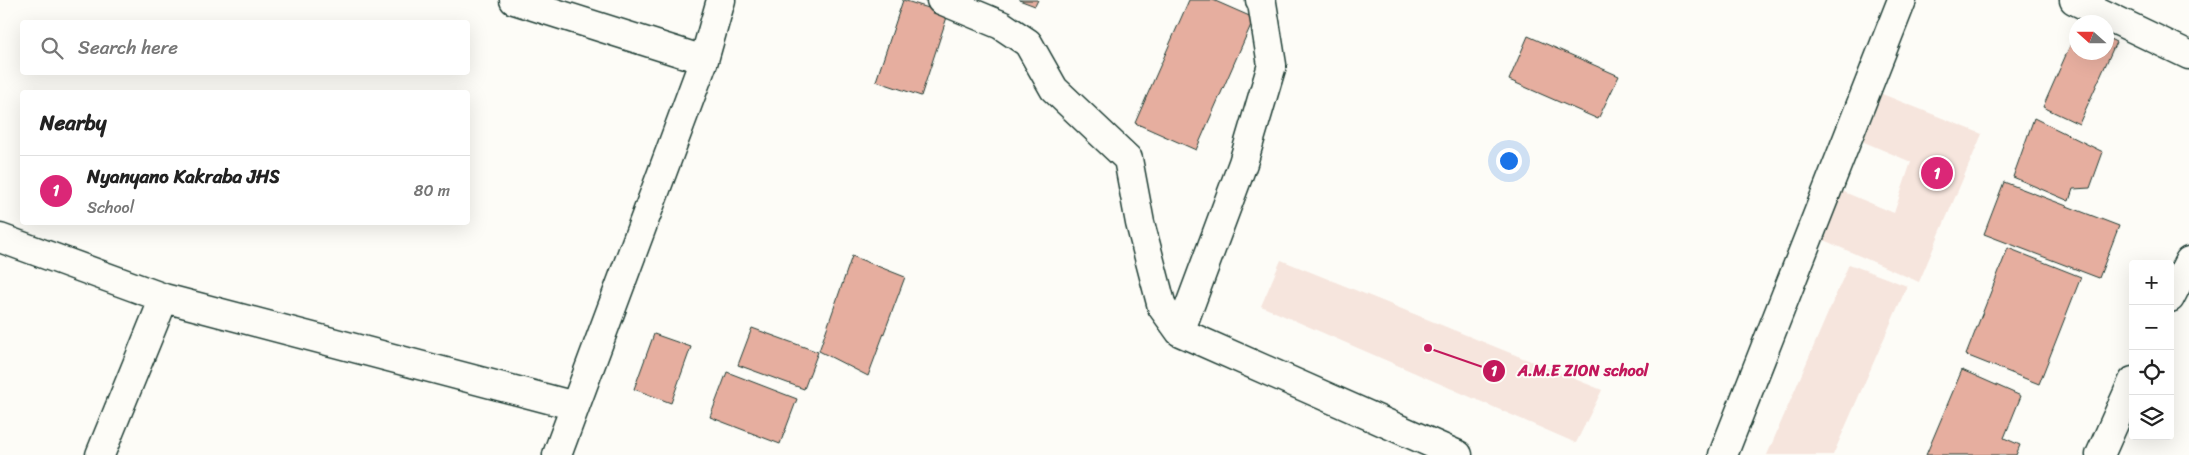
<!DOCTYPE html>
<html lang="en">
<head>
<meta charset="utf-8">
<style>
	body { margin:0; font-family:Sriracha,sans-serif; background:#f6f6f6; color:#222 }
	.controls { position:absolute; right:15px; bottom:15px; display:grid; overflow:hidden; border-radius:5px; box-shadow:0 5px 20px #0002 }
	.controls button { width:45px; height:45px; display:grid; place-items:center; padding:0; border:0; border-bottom:1px solid #e0e0e0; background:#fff; color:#222; font:25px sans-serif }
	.compass { position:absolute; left:2069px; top:15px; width:45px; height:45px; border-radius:50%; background:#fff; box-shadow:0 5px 20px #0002; rotate:291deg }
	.you { position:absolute; left:1508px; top:160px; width:18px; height:18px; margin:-12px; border:4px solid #fff; border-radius:50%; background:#1a73e8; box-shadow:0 0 0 8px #1a73e833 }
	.badge { display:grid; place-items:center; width:32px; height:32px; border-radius:50%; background:#db2777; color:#fff; font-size:16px; font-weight:700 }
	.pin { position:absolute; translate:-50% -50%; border:2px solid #fff; box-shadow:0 1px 5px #0006 }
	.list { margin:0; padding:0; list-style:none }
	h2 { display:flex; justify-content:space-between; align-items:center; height:65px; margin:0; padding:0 20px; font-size:21px }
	h2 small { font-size:16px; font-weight:400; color:#767676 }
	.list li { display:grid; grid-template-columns:32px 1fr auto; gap:15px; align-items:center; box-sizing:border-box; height:70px; padding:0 20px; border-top:1px solid #e0e0e0 }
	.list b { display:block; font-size:19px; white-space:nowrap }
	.list p { margin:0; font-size:16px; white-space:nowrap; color:#767676 }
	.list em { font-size:16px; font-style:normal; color:#767676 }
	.icon { flex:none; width:28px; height:28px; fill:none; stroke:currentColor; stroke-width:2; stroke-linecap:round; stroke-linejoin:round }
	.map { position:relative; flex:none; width:2189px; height:455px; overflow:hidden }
	.search { position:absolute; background:#fff; box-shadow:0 5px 20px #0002; left:20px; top:20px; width:450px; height:55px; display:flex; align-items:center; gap:12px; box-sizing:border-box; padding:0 18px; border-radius:5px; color:#767676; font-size:19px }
	.panel { position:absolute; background:#fff; box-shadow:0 5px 20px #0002; left:20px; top:90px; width:450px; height:135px; border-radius:5px }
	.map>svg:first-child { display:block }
</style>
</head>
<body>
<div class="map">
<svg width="2189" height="455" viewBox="0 0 2189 455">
	<rect width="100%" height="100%" fill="#fdfcf7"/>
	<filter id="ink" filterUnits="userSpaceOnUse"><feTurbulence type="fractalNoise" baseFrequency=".02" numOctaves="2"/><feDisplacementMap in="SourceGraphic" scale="10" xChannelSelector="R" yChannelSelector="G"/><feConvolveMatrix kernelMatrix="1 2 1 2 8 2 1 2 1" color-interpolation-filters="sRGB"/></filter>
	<g filter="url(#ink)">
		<path fill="#f6e5dd" d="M1862,86L1982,134L1919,282L1803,231L1825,184L1894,213L1911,162L1843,133Z
			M1281,260L1602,390L1576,443L1261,306Z
			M1849,264L1907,286L1833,455H1767Z"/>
		<path fill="#e6ae9f" stroke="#1f3d34" d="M903,0L948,14L921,96L876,81Z
			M1019,0H1038L1035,6Z
			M1189,0H1213L1254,18L1196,150L1135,123Z
			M2076,32V52H2106V37L2116,42L2079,124L2043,107Z
			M1528,36L1619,76L1598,119L1509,80Z
			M2034,118L2103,152L2090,188L2073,189L2069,201L2013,177Z
			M2004,182L2119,226L2099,278L1984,234Z
			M2008,248L2081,277L2039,384L1966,355Z
			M852,256L905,277L868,376L819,351Z
			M752,328L818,352L804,389L738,365Z
			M654,334L691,347L671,403L634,389Z
			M1962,370L2021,396L2004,438L2020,445L2016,455H1926Z
			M727,372L797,399L780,444L710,417Z"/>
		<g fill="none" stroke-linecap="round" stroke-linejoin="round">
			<defs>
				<path id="minor" d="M514,0L704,60
					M941,0L1001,25L1028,43L1054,89L1128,159L1140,223L1162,307L1180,332L1458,455
					M2074,0L2189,55
					M0,238L164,298L575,406
					M2170,298L2189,261
					M1180,332L1243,163L1272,65L1262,3L1260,0
					M100,455L164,298
					M557,455L704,60L721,0
					M1723,455L1902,0
					M2100,455L2133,381"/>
			</defs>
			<use href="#minor" stroke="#1f3d34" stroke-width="31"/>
			<use href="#minor" stroke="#fdfcf7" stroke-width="28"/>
		</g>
	</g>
	<path fill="none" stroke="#c2185b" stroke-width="2" d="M1428 348L1494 371"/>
	<g fill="#c2185b" stroke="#fdfcf7" stroke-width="2">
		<circle cx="1428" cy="348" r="5"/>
		<circle cx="1494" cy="371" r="12"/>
	</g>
	<g font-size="15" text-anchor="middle" font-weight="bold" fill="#fff">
		<text x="1494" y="376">1</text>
	</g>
	<g font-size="16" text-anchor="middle" font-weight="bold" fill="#c2185b" stroke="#fdfcf7" stroke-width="4" stroke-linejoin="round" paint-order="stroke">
		<text x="1583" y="376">A.M.E ZION school</text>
	</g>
</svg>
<div class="controls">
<button>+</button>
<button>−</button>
<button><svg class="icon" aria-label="locate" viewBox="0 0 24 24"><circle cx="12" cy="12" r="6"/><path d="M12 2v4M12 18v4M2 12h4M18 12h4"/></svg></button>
<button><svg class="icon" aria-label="layers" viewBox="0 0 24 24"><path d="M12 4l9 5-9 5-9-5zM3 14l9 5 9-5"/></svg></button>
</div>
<svg class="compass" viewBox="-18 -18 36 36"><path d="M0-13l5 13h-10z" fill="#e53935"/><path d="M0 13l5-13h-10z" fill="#767676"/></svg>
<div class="you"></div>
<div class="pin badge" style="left:1937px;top:173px">1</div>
<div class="search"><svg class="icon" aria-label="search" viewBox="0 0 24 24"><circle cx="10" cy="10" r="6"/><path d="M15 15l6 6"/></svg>Search here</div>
<section class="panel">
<h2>Nearby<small></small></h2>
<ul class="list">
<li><span class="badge">1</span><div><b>Nyanyano Kakraba JHS</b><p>School</p></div><em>80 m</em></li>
</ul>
</section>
</div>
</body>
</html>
